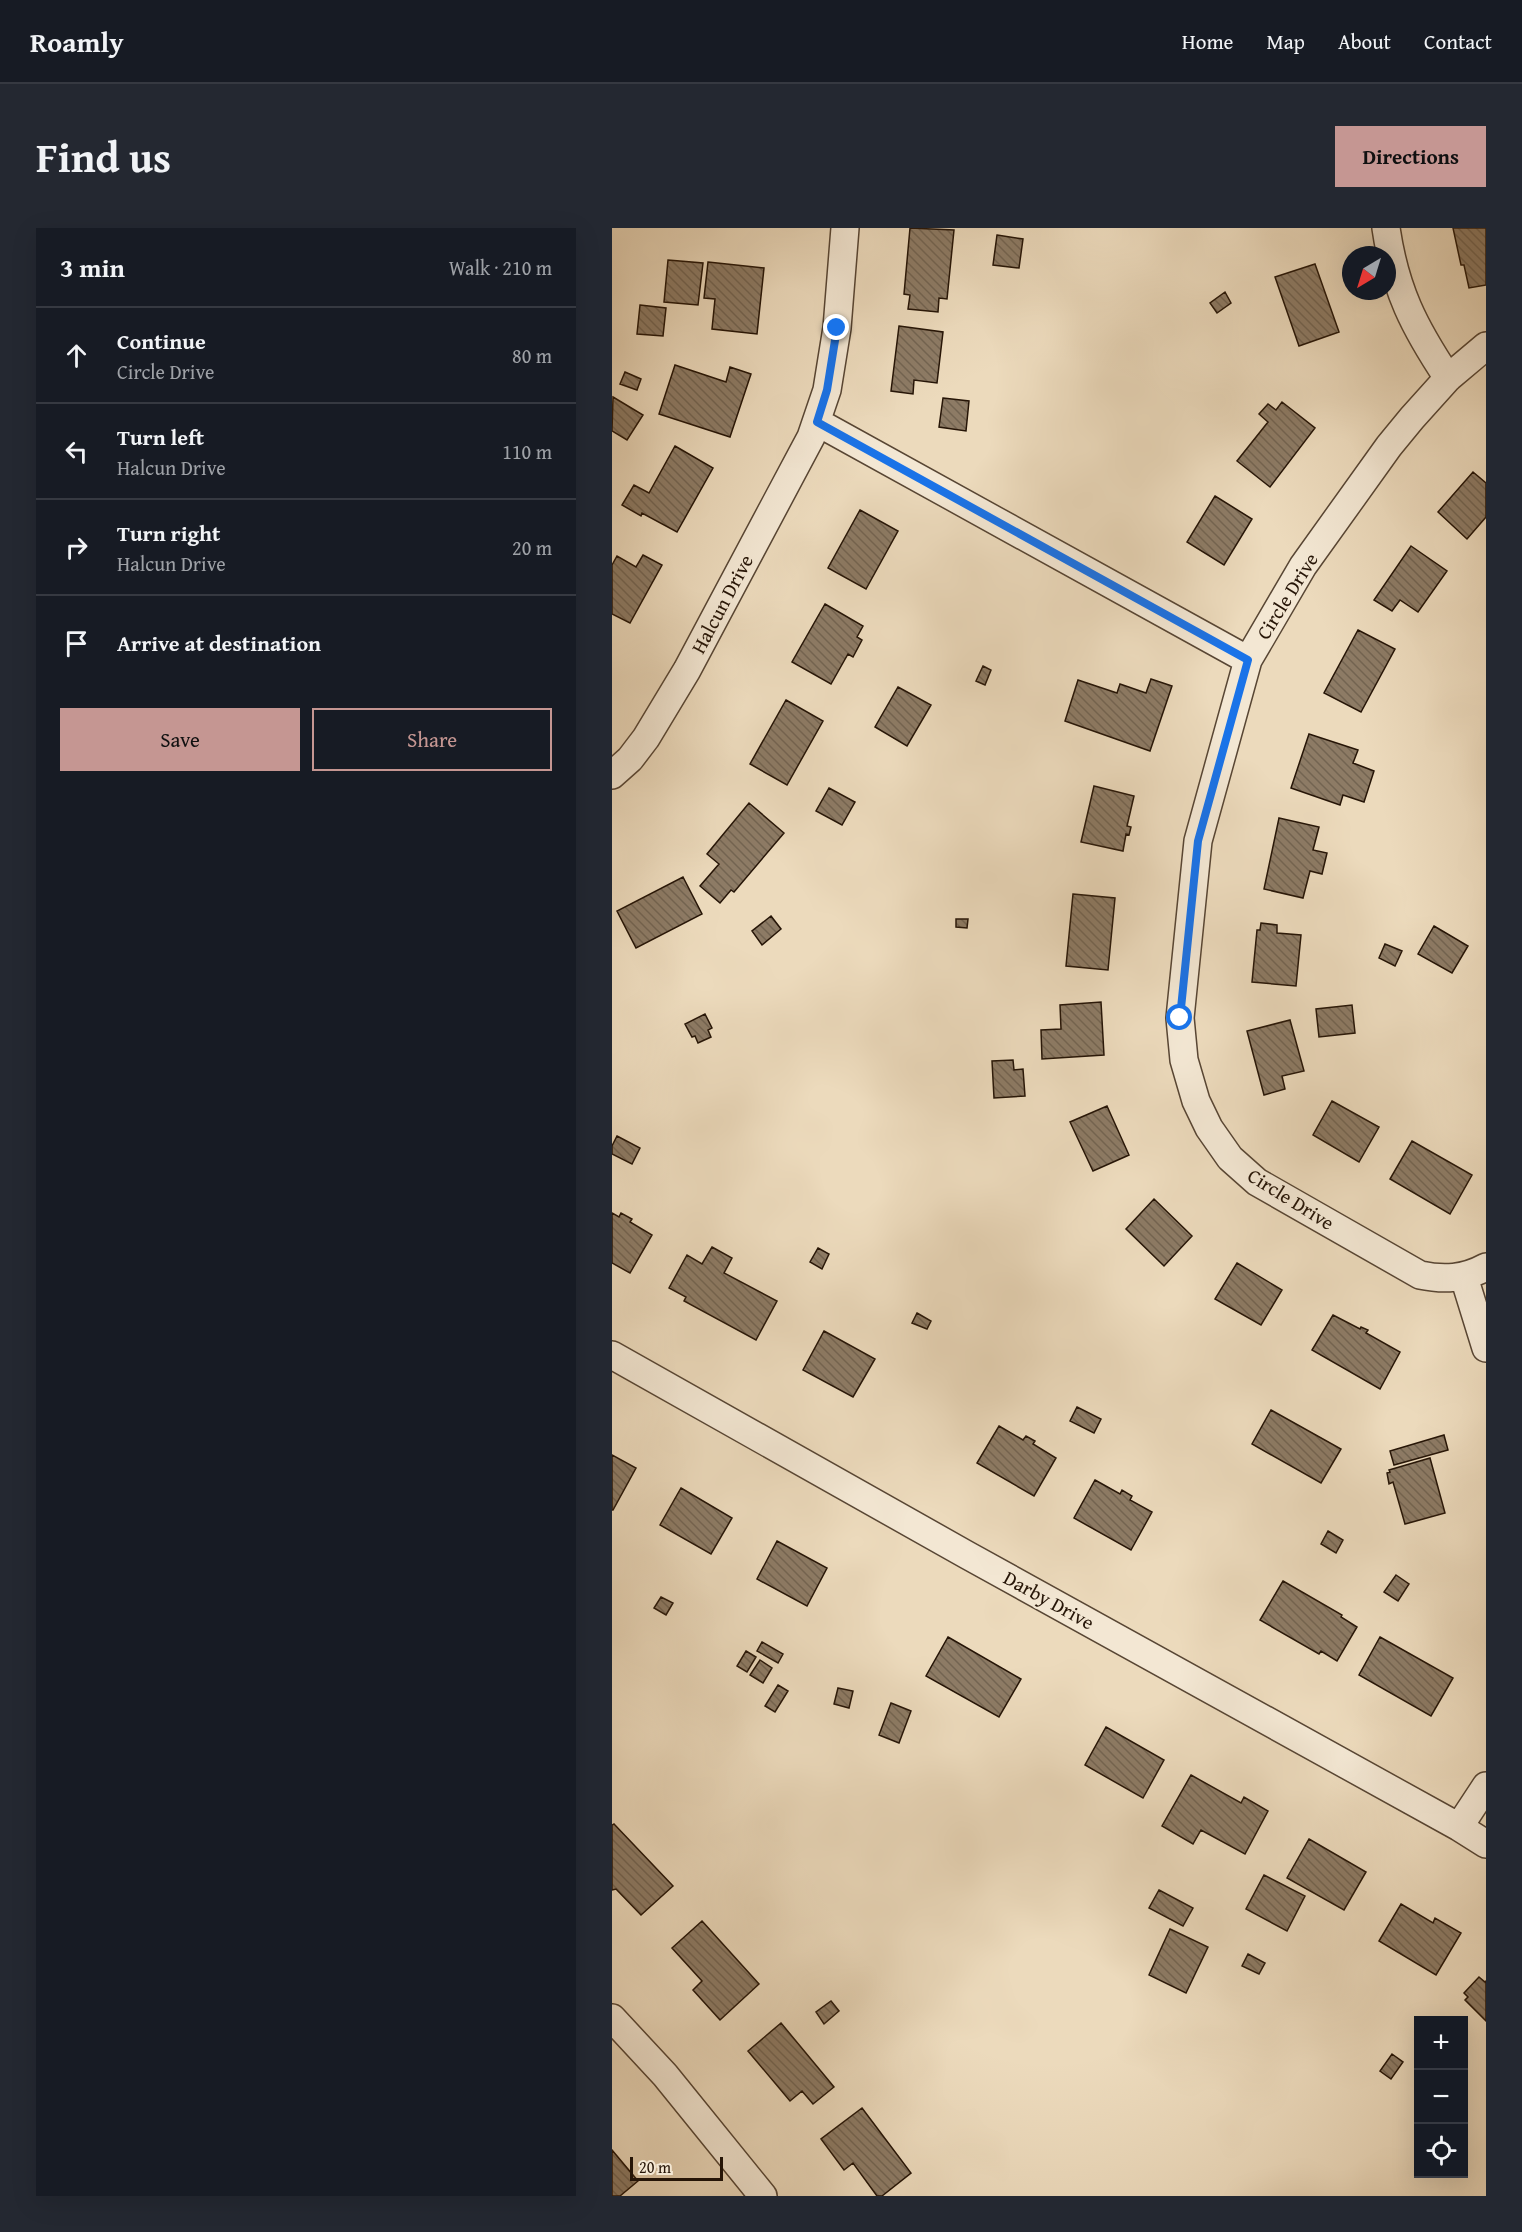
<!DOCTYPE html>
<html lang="en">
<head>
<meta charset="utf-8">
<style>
	body { margin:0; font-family:"Gentium Book Plus",serif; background:#242831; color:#f1f3f6 }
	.controls { position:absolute; right:18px; bottom:18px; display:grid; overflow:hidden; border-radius:0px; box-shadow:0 6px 24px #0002 }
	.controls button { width:54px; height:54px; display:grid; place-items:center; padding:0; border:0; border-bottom:2px solid #363941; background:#171b24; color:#f1f3f6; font:30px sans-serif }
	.compass { position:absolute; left:730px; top:18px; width:54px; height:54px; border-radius:50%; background:#171b24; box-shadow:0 6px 24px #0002; rotate:218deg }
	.scale { position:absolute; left:18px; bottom:15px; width:93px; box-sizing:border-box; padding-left:6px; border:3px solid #261507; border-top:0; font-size:16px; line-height:21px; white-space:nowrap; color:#261507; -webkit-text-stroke:4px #f3e7d3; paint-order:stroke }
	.stop { position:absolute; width:18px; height:18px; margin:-14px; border:4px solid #1a73e8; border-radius:50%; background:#fff }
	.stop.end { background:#1a73e8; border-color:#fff; box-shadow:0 2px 6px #0008 }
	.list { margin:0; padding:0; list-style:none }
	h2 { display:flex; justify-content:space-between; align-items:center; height:78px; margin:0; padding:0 24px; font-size:26px }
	h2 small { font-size:20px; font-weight:400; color:#9ea1a6 }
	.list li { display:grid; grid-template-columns:39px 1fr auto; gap:18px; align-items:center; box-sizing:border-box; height:96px; padding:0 24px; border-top:2px solid #363941 }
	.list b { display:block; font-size:22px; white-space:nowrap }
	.list p { margin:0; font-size:20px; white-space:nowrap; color:#9ea1a6 }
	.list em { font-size:20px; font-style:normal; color:#9ea1a6 }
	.actions { display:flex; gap:12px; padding:18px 24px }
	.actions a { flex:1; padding:14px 0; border:2px solid #c59692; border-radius:0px; text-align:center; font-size:21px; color:#c59692 }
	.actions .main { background:#c59692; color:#111 }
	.icon { flex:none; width:33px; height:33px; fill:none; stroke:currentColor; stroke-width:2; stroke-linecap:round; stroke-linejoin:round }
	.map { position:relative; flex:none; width:874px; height:1968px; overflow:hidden; border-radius:0px }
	header { display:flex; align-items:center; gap:36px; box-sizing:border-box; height:84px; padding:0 30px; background:#171b24; border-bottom:2px solid #363941 }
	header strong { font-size:28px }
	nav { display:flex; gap:33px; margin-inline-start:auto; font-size:21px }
	.intro { display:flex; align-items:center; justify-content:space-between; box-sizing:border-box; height:144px; padding:0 36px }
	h1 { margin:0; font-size:42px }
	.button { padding:15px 27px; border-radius:0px; background:#c59692; color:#111; font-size:21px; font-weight:700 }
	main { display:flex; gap:36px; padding:0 36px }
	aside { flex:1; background:#171b24; border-radius:0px; box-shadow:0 6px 24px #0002 }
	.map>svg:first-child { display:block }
</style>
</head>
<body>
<header>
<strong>Roamly</strong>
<nav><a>Home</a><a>Map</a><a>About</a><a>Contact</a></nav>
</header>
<div class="intro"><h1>Find us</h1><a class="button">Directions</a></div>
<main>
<aside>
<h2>3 min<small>Walk · 210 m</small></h2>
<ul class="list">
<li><svg class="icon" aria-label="ahead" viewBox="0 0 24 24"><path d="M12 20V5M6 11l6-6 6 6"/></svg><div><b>Continue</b><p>Circle Drive</p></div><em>80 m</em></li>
<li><svg class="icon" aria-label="left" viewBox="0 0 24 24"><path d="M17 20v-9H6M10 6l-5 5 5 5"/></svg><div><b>Turn left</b><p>Halcun Drive</p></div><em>110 m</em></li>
<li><svg class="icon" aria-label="right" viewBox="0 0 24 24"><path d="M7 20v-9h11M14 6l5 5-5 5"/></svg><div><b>Turn right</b><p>Halcun Drive</p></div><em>20 m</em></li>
<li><svg class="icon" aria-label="arrive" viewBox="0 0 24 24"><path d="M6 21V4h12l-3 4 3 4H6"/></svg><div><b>Arrive at destination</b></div></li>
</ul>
<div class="actions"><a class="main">Save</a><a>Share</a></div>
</aside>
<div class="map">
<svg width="874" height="1968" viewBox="0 0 874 1968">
	<defs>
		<pattern id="building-back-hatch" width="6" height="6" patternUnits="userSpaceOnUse" patternTransform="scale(1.5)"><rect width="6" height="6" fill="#8d7b65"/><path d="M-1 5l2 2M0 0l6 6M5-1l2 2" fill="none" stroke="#736451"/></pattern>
	</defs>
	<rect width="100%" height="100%" fill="#ecdabc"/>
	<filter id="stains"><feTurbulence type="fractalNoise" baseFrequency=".00333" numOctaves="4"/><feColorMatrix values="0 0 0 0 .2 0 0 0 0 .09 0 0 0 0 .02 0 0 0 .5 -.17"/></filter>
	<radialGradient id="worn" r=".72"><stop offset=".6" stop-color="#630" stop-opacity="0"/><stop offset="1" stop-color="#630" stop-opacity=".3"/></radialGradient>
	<path fill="url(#building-back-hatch)" stroke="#261507" stroke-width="1.5" d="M298,0L342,2L335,71L327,70L326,84L296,81L298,67L292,66Z
		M841,0H874V57L857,60L852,37H849Z
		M385,7L411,11L407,40L381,37Z
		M56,32L91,35L86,77L52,74Z
		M96,34L152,40L145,106L100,101L103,71L92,70Z
		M703,36L727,104L687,118L663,49Z
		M613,64L619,75L605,85L598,75Z
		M28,77L54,80L51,108L25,106Z
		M287,98L331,104L325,155L302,152L301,166L279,163Z
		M63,137L114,154L118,139L139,146L118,209L47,186Z
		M13,144L29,151L25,162L8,156Z
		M1,169L31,187L15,212L0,203Z
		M331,170L357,173L354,203L327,199Z
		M670,174L703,200L658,259L625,233L656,194L647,186L656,176L664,182Z
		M63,218L101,240L65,304L30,285L29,288L10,277L22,257L37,265Z
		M861,244L874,255V289L855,311L826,284Z
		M603,268L640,291L612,337L575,314Z
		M248,282L286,303L254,361L216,340Z
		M799,318L835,343L806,384L788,372L780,383L762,372Z
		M31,327L50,337L18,395L0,386V337L5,328L24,339Z
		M213,376L251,398L245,409L250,412L241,429L236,426L219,456L180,434Z
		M746,402L783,421L749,484L712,465Z
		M371,438L379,442L373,457L364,453Z
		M539,451L560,458L538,523L453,493L466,452L505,465L508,456L534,465Z
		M286,459L319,477L295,518L263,499Z
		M174,472L211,493L175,557L138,536Z
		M697,506L746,522L741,535L762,543L752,574L731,567L728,577L679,560Z
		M482,558L522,568L515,598L519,599L517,607L514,606L511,623L469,614Z
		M217,560L243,574L230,597L204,583Z
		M137,575L172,605L122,664L119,662L108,675L88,658L107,636L95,626Z
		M667,590L707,599L701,622L715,625L710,646L698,643L691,670L652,661Z
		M71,649L90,686L24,720L5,683Z
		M461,666L503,670L496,742L454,738Z
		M159,688L169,701L150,717L140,703Z
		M344,691H356L355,700L344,699Z
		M649,695L665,697V705L689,707L684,758L640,754L645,702H648Z
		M822,698L856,718L840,745L806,726Z
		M773,716L790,723L783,738L767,730Z
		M489,774L492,827L430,831L429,802L449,801L448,777Z
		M740,777L743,805L707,809L704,781Z
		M93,786L100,800L96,802L99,809L86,815L83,808L80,809L73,796Z
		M678,792L692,843L670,848L673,861L652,867L635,803Z
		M401,832L402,842L411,841L413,868L382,870L380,833Z
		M720,873L767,899L747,934L701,907Z
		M495,878L517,927L481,943L458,894Z
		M5,908L28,920L20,936L0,926V918Z
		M800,913L860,947L838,986L778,951Z
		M542,971L580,1008L552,1038L514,1001Z
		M0,985L7,989L9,985L20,991L18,994L40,1007L18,1045L0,1035Z
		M100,1019L120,1030L112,1045L165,1073L144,1112L72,1073L74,1069L57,1060L75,1027L90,1036Z
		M206,1020L217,1026L210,1041L198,1034Z
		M625,1035L670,1062L649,1097L603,1071Z
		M305,1085L319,1093L315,1101L300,1095Z
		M721,1087L748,1101L749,1099L756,1102L754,1105L788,1124L768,1161L700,1122Z
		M212,1103L263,1131L241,1169L191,1142Z
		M465,1179L489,1191L482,1205L458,1193Z
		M659,1182L729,1221L709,1255L640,1216Z
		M387,1198L411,1212L414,1208L423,1213L421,1216L444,1230L422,1268L365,1235Z
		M832,1207L836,1222L782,1237L778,1223Z
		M0,1227L24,1240L1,1282H0Z
		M818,1230L833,1285L793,1296L781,1254L777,1256L775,1245L778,1244L777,1242Z
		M483,1252L508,1266L510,1262L520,1268L518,1272L540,1284L519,1322L462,1290Z
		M69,1260L120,1290L99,1326L48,1297Z
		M716,1303L731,1312L724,1325L709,1316Z
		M165,1313L215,1340L195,1378L145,1351Z
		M784,1347L797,1356L786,1373L772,1364Z
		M671,1353L730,1387L729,1389L745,1399L725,1433L709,1423L707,1426L648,1392Z
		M49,1369L61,1375L54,1387L42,1380Z
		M336,1409L409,1451L387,1489L314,1448Z
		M768,1409L841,1450L819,1488L747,1447Z
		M150,1414L171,1426L166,1435L145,1423Z
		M134,1423L144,1429L135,1444L125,1438Z
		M148,1432L160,1440L151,1455L138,1447Z
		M166,1457L176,1463L163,1484L153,1478Z
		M226,1460L241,1463L237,1480L222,1476Z
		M279,1475L299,1483L287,1515L267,1507Z
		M494,1499L552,1532L531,1570L473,1537Z
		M579,1547L629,1575L632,1569L656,1583L633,1626L589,1602L581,1616L550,1598Z
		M2,1596L61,1658L29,1687L4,1661L0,1662V1597Z
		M697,1611L754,1644L732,1682L675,1650Z
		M652,1647L693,1668L675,1703L634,1681Z
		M547,1662L581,1680L571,1698L537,1680Z
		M789,1676L821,1695L823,1690L849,1705L824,1747L767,1713Z
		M90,1693L147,1756L108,1792L81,1762L90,1753L60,1720Z
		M558,1701L596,1719L574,1765L537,1747Z
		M636,1726L653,1735L647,1746L630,1738Z
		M867,1749L873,1754L874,1753V1793L853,1772L856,1769L852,1765Z
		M219,1773L227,1783L212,1796L204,1784Z
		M169,1795L222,1859L201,1876L190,1863L178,1873L136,1823Z
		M780,1826L791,1834L779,1851L768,1843Z
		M250,1880L299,1945L270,1968H265L241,1935L232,1942L209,1911Z
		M0,1922L26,1953L8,1968H0Z"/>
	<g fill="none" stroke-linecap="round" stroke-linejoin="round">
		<defs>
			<path id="minor" d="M774,0C783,62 802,99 836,150
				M874,118L836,150L800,190L777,218L691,338L636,432L586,613L568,790L572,832L584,873L597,900L618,930L645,954L808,1047C832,1052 852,1051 874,1039
				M205,194L636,432
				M0,547L18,531L34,510L75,442L199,209L215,162L225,100L233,0
				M852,1049L874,1120
				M0,1127L355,1327L847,1599L874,1616
				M847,1599L874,1558
				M0,1790L53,1847L151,1968"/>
		</defs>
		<use href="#minor" stroke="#584634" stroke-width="30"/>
		<use href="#minor" stroke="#f3e7d3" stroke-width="27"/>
	</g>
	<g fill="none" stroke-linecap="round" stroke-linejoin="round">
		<path stroke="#1a73e8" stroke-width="8" d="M225,100L215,162L205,194L636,432L586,613L568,790"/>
	</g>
	<g text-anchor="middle" stroke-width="4.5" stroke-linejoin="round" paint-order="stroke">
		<g font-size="20" fill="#261507" stroke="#f3e7d3">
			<text transform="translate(675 368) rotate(-58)" y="7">Circle Drive</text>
			<text transform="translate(110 376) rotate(-62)" y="7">Halcun Drive</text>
			<text transform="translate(679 971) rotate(32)" y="7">Circle Drive</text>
			<text transform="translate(437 1372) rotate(29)" y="7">Darby Drive</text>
		</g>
	</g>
	<rect width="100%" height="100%" filter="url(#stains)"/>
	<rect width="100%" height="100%" fill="url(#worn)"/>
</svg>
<div class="controls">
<button>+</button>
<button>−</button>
<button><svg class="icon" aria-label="locate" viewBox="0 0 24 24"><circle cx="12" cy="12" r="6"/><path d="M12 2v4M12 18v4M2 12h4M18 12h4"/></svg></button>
</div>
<svg class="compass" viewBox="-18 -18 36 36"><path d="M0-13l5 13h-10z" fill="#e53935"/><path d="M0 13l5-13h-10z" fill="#9ea1a6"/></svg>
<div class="scale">20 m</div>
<div class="stop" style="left:568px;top:790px"></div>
<div class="stop end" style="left:225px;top:100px"></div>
</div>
</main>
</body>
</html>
